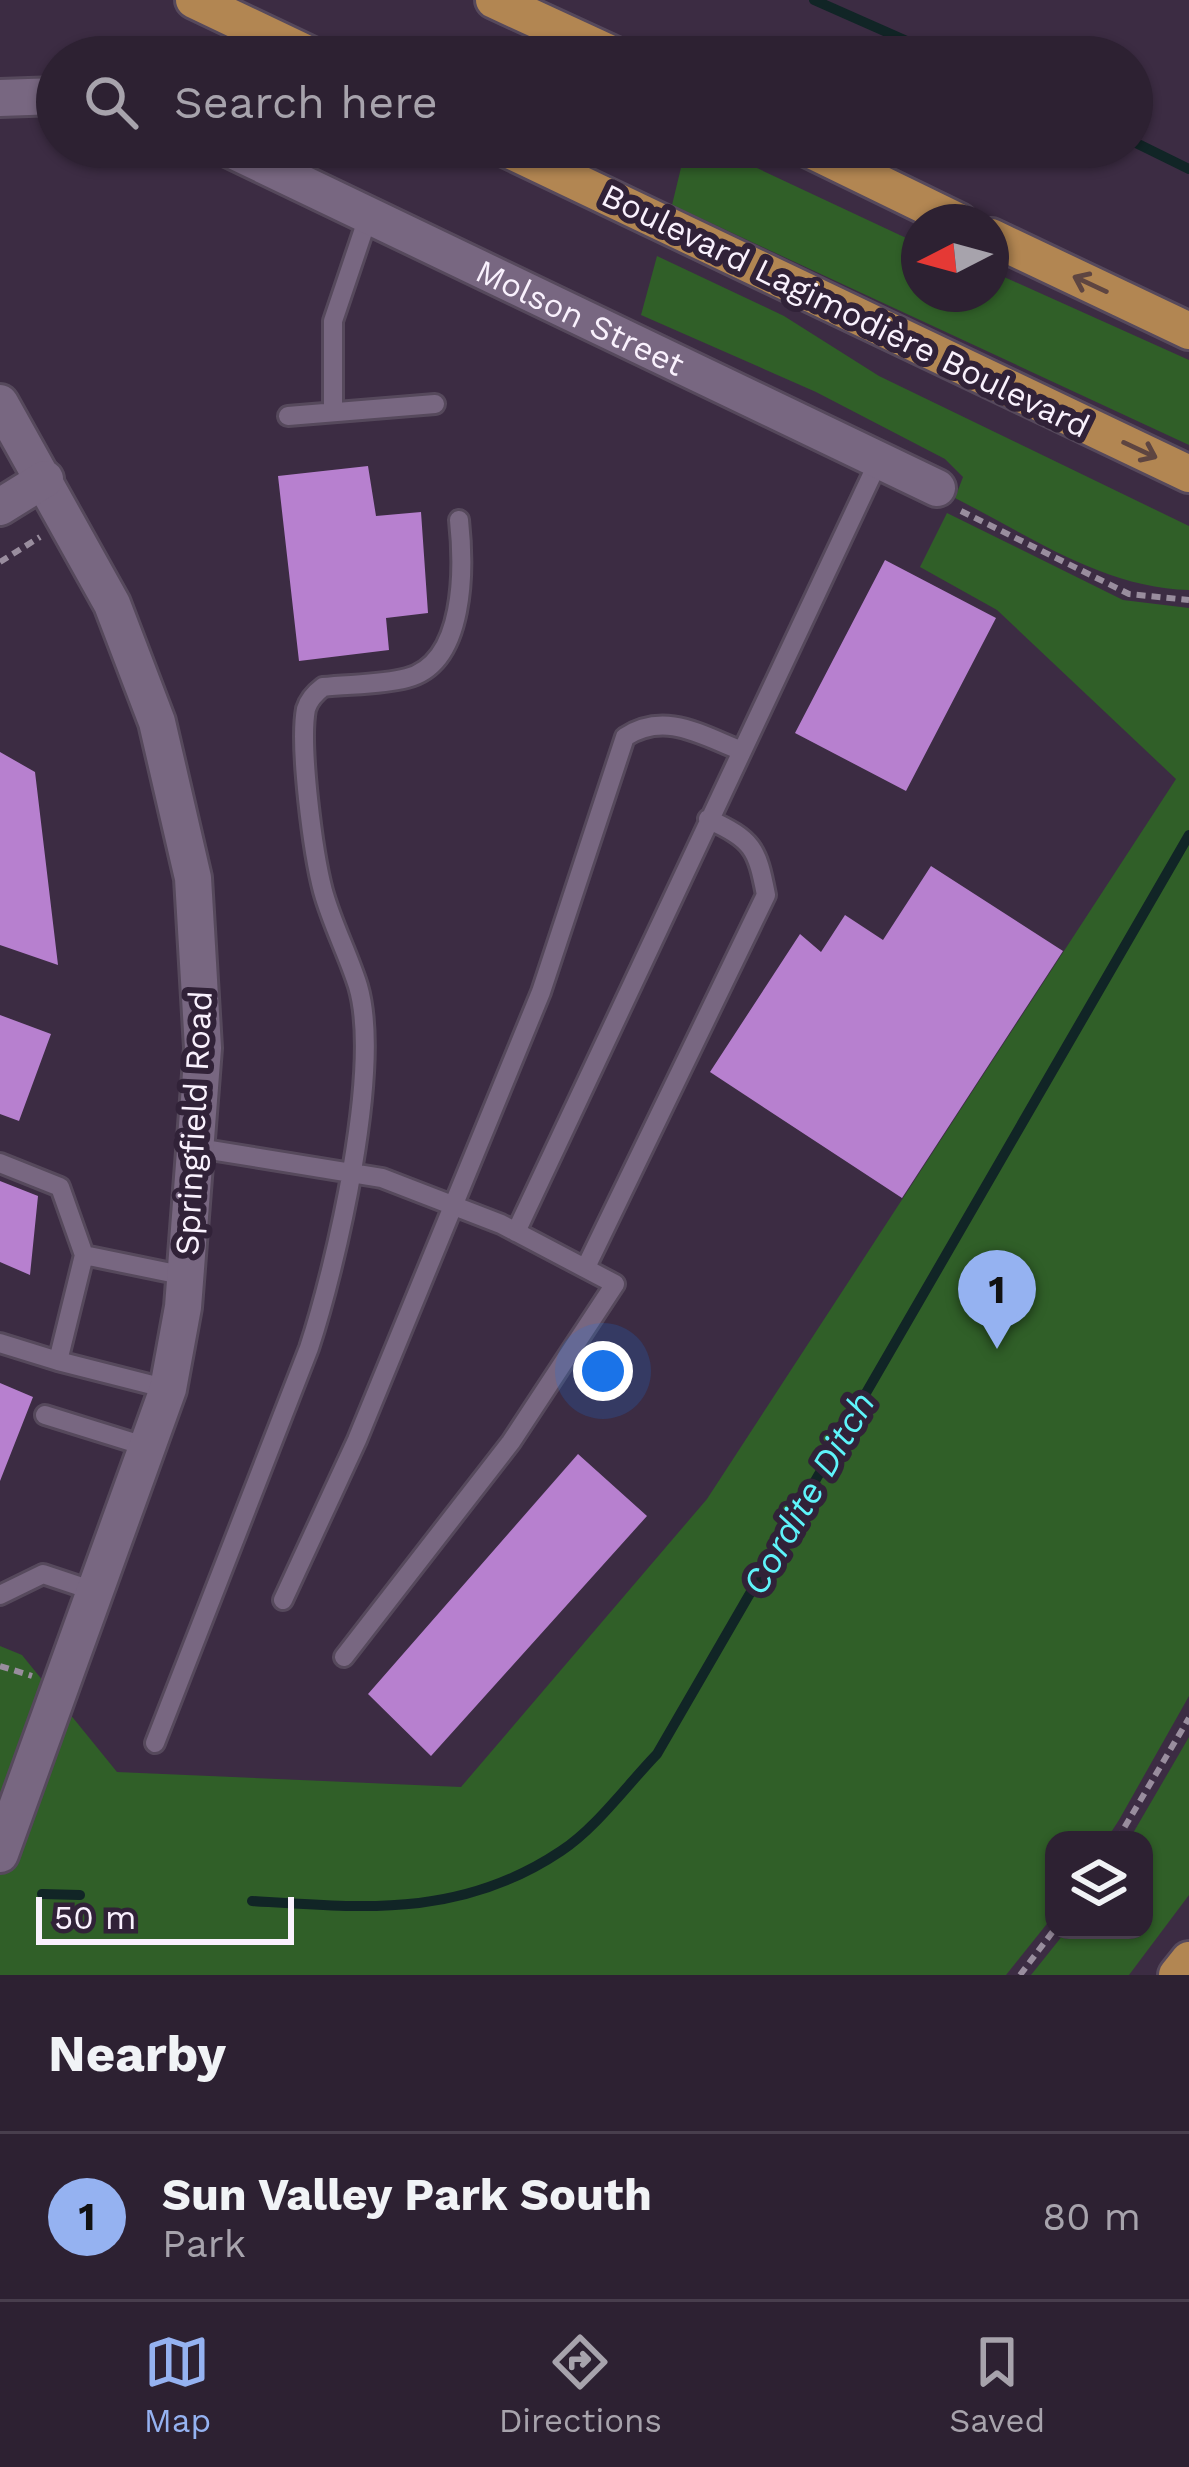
<!DOCTYPE html>
<html lang="en">
<head>
<meta charset="utf-8">
<style>
	body { margin:0; font-family:"Work Sans",sans-serif; background:#392e3e; color:#f1f3f6 }
	.controls { position:absolute; right:36px; bottom:36px; display:grid; overflow:hidden; border-radius:24px; box-shadow:0 3px 9px #0004 }
	.controls button { width:108px; height:108px; display:grid; place-items:center; padding:0; border:0; border-bottom:3px solid #483e4d; background:#2d2132; color:#f1f3f6; font:60px sans-serif }
	.compass { position:absolute; left:901px; top:204px; width:108px; height:108px; border-radius:50%; background:#2d2132; box-shadow:0 3px 9px #0004; rotate:264deg }
	.scale { position:absolute; left:36px; bottom:30px; width:258px; box-sizing:border-box; padding-left:12px; border:6px solid #f9f1fd; border-top:0; font-size:33px; line-height:42px; white-space:nowrap; color:#f9f1fd; -webkit-text-stroke:9px #312238; paint-order:stroke }
	.you { position:absolute; left:603px; top:1371px; width:42px; height:42px; margin:-30px; border:9px solid #fff; border-radius:50%; background:#1a73e8; box-shadow:0 0 0 18px #1a73e833 }
	.badge { display:grid; place-items:center; width:78px; height:78px; border-radius:50%; background:#95b2f1; color:#111; font-size:39px; font-weight:700 }
	.pin { position:absolute; translate:-50% -99px; filter:drop-shadow(0 3px 6px #0008) }
	.pin::after { content:''; position:absolute; top:63px; width:42px; height:36px; background:inherit; clip-path:polygon(0 0,100% 0,50% 100%) }
	.list { margin:0; padding:0; list-style:none }
	h2 { display:flex; justify-content:space-between; align-items:center; height:156px; margin:0; padding:0 48px; font-size:51px }
	h2 small { font-size:39px; font-weight:400; color:#a7a3ac }
	.list li { display:grid; grid-template-columns:78px 1fr auto; gap:36px; align-items:center; box-sizing:border-box; height:168px; padding:0 48px; border-top:3px solid #483e4d }
	.list b { display:block; font-size:45px; white-space:nowrap }
	.list p { margin:0; font-size:39px; white-space:nowrap; color:#a7a3ac }
	.list em { font-size:39px; font-style:normal; color:#a7a3ac }
	.icon { flex:none; width:66px; height:66px; fill:none; stroke:currentColor; stroke-width:2; stroke-linecap:round; stroke-linejoin:round }
	.map { position:relative; flex:none; width:1189px; height:1975px; overflow:hidden }
	.search { position:absolute; background:#2d2132; box-shadow:0 3px 9px #0004; left:36px; right:36px; top:36px; height:132px; display:flex; align-items:center; gap:30px; box-sizing:border-box; padding:0 42px; border-radius:66px; color:#a7a3ac; font-size:45px }
	.sheet { height:324px; background:#2d2132 }
	nav { display:flex; justify-content:space-around; align-items:center; box-sizing:border-box; height:168px; border-top:3px solid #483e4d; background:#2d2132; font-size:33px; color:#a7a3ac }
	nav a { display:grid; justify-items:center; gap:6px }
	nav .on { color:#95b2f1 }
	.map>svg:first-child { display:block }
</style>
</head>
<body>
<div class="map">
<svg width="1189" height="1975" viewBox="0 0 1189 1975">
	<rect width="100%" height="100%" fill="#3c2c43"/>
	<path fill="#305f28" d="M686,147H712L919,244V294H991V271L1189,360V445L672,205Z
		M657,256L784,316L879,376L1189,526V590C1104,588 1030,536 955,498L963,477L945,459L816,392L641,315Z
		M947,513L1123,600L1189,608V1696L1119,1820L1106,1840H1054V1915L1006,1975H0V1646L22,1655L117,1772L461,1787L707,1499L1176,779L997,610L920,567Z
		M1189,1737V1895L1129,1975H1031L1067,1930H1144V1840H1129Z"/>
	<g fill="none" stroke-linecap="round" stroke-linejoin="round">
		<path stroke="#112526" stroke-width="10" d="M814,0L943,57
			M1132,141L1189,169
			M42,1894L80,1895
			M252,1901C365,1908 461,1918 561,1851C596,1828 627,1785 657,1754L1189,835"/>
	</g>
	<path fill="#b780cf" d="M368,466L376,516L421,512L428,613L386,618L389,650L299,661L278,476Z
		M885,560L996,618L906,791L795,733Z
		M0,752L35,772L58,965L0,945Z
		M931,866L1063,951L902,1198L710,1072L800,934L821,952L845,915L883,940Z
		M0,1015L51,1034L19,1121L0,1114Z
		M0,1181L38,1196L30,1275L0,1262Z
		M0,1383L33,1397L0,1481Z
		M578,1454L647,1516L431,1756L368,1694Z"/>
	<g fill="none" stroke-linecap="round" stroke-linejoin="round">
		<defs>
			<path id="lane" d="M333,412V321L369,214
				M288,416L435,404
				M198,1148L382,1178L501,1224L615,1284L511,1442L344,1657
				M0,1163L60,1187L84,1255
				M516,1232L879,460
				M586,1267L766,895C757,848 753,840 708,819
				M0,1343L58,1361
				M168,1389L58,1361L84,1255L186,1276
				M45,1415L151,1448
				M0,1595L43,1574L97,1592
				M283,1600L357,1440L541,992L625,737C665,711 701,735 742,751
				M155,1743L309,1348C336,1266 382,1068 358,986C348,954 332,924 323,891C313,853 299,746 306,709C309,699 315,693 323,687C350,684 381,685 407,678C466,663 464,567 459,520"/>
			<g id="street">
				<path d="M0,98L57,96"/>
				<path id="s1" d="M226,147L937,488"/>
				<path d="M0,403L112,604L157,722L193,878L203,1048L183,1307L168,1389L0,1854"/>
				<path d="M0,507L45,479"/>
			</g>
			<path id="primary" d="M194,0L314,57
				M494,0L618,57
				M503,147L1189,474
				M805,147L959,222
				M991,237L1189,331
				M1177,1975L1189,1960"/>
		</defs>
		<use href="#lane" stroke="#56495c" stroke-width="24"/>
		<use href="#street" stroke="#56495c" stroke-width="42"/>
		<use href="#primary" stroke="#56495c" stroke-width="42"/>
		<path stroke="#998d9e" stroke-width="6" stroke-dasharray="9 6" stroke-linecap="butt" d="M961,511L1129,594L1189,600
			M0,562L40,537
			M0,1666L32,1676
			M1117,1840L1189,1718
			M1020,1975L1054,1930"/>
		<use href="#lane" stroke="#786781" stroke-width="18"/>
		<use href="#street" stroke="#786781" stroke-width="36"/>
		<use href="#primary" stroke="#b28652" stroke-width="36"/>
	</g>
	<defs><path id="oneway-shaft" d="M-6 0H5M1.5-3L5.5 0L1.5 3" fill="none" stroke-width="1.6" stroke-linecap="round" stroke-linejoin="round" transform="scale(3)"/></defs>
	<g stroke="#5e4541">
		<use href="#oneway-shaft" transform="translate(1090 284) rotate(-155)"/>
		<use href="#oneway-shaft" transform="translate(1140 450) rotate(25)"/>
	</g>
	<g text-anchor="middle" stroke-width="12" stroke-linejoin="round" paint-order="stroke">
		<g font-size="33" fill="#f9f1fd" stroke="#312238">
			<text transform="translate(846 310) rotate(26)" y="12">Boulevard Lagimodière Boulevard</text>
			<text dy="12" stroke="none"><textPath href="#s1" startOffset="393">Molson Street</textPath></text>
			<text transform="translate(193 1123) rotate(-87)" y="12">Springfield Road</text>
		</g>
		<g font-size="36" font-style="italic" fill="#5ef4fa" stroke="#312238">
			<text transform="translate(808 1493) rotate(-60)" y="13">Cordite Ditch</text>
		</g>
	</g>
</svg>
<div class="controls">
<button><svg class="icon" aria-label="layers" viewBox="0 0 24 24"><path d="M12 4l9 5-9 5-9-5zM3 14l9 5 9-5"/></svg></button>
</div>
<svg class="compass" viewBox="-18 -18 36 36"><path d="M0-13l5 13h-10z" fill="#e53935"/><path d="M0 13l5-13h-10z" fill="#a7a3ac"/></svg>
<div class="scale">50 m</div>
<div class="you"></div>
<div class="pin badge" style="left:997px;top:1349px">1</div>
<div class="search"><svg class="icon" aria-label="search" viewBox="0 0 24 24"><circle cx="10" cy="10" r="6"/><path d="M15 15l6 6"/></svg>Search here</div>
</div>
<section class="sheet">
<h2>Nearby<small></small></h2>
<ul class="list">
<li><span class="badge">1</span><div><b>Sun Valley Park South</b><p>Park</p></div><em>80 m</em></li>
</ul>
</section>
<nav>
<a class="on"><svg class="icon" aria-label="map" viewBox="0 0 24 24"><path d="M3 6l6-2 6 2 6-2v14l-6 2-6-2-6 2zM9 4v14M15 6v14"/></svg>Map</a>
<a><svg class="icon" aria-label="directions" viewBox="0 0 24 24"><path d="M12 3l9 9-9 9-9-9zM9 14v-3h6M13 9l2 2-2 2"/></svg>Directions</a>
<a><svg class="icon" aria-label="saved" viewBox="0 0 24 24"><path d="M7 4h10v16l-5-4-5 4z"/></svg>Saved</a>
</nav>
</body>
</html>
